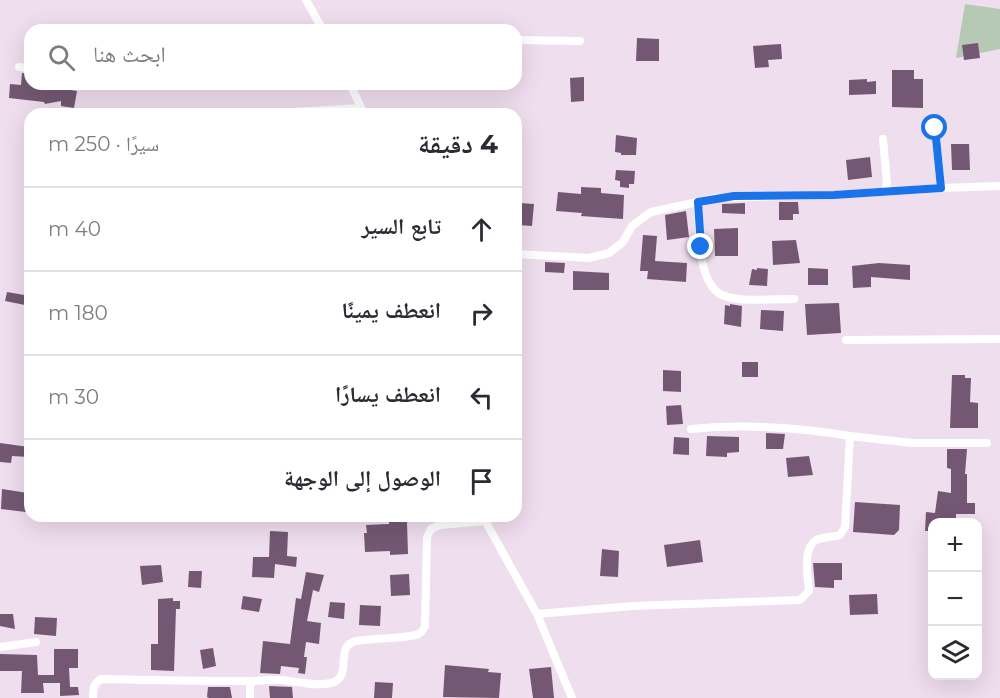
<!DOCTYPE html>
<html lang="ar">
<head>
<meta charset="utf-8">
<style>
	body { margin:0; font-family:Montserrat,"Noto Naskh Arabic",sans-serif; background:#f2f2f3; color:#2b2b33; direction:rtl }
	.controls { position:absolute; right:18px; bottom:18px; display:grid; overflow:hidden; border-radius:12px; box-shadow:0 6px 24px #0002 }
	.controls button { width:54px; height:54px; display:grid; place-items:center; padding:0; border:0; border-bottom:2px solid #e1e1e2; background:#fff; color:#2b2b33; font:30px sans-serif }
	.stop { position:absolute; width:18px; height:18px; margin:-14px; border:4px solid #1a73e8; border-radius:50%; background:#fff }
	.stop.end { background:#1a73e8; border-color:#fff; box-shadow:0 2px 6px #0008 }
	.list { margin:0; padding:0; list-style:none }
	h2 { display:flex; justify-content:space-between; align-items:center; height:78px; margin:0; padding:0 24px; font-size:26px }
	h2 small { font-size:20px; font-weight:400; color:#7c7c81 }
	.list li { display:grid; grid-template-columns:39px 1fr auto; gap:18px; align-items:center; box-sizing:border-box; height:84px; padding:0 24px; border-top:2px solid #e1e1e2 }
	.list b { display:block; font-size:22px; white-space:nowrap }
	.list em { font-size:20px; font-style:normal; color:#7c7c81 }
	.icon { flex:none; width:33px; height:33px; fill:none; stroke:currentColor; stroke-width:2; stroke-linecap:round; stroke-linejoin:round }
	.map { position:relative; flex:none; width:1000px; height:698px; overflow:hidden; direction:ltr }
	.search { position:absolute; background:#fff; box-shadow:0 6px 24px #0002; left:24px; top:24px; width:498px; height:66px; display:flex; align-items:center; gap:15px; box-sizing:border-box; padding:0 21px; border-radius:18px; color:#7c7c81; font-size:22px }
	.panel { position:absolute; background:#fff; box-shadow:0 6px 24px #0002; left:24px; top:108px; width:498px; height:414px; border-radius:18px; direction:rtl }
	.map>svg:first-child { display:block }
</style>
</head>
<body>
<div class="map">
<svg width="1000" height="698" viewBox="0 0 1000 698">
	<rect width="100%" height="100%" fill="#efdeee"/>
	<path fill="#b6c9b4" d="M965,4L1000,9V49L956,58Z"/>
	<path fill="#745873" d="M637,38L659,39V61H636Z
		M978,43L980,58L964,60L962,45Z
		M781,44L782,59L768,60L769,67L755,68L753,46Z
		M892,70H914V79H923V108L892,107Z
		M22,73L30,74V84H53L54,87L77,91L74,108L61,106V101L45,104L44,102L9,98L10,84L21,85Z
		M584,77V101L571,102L570,78Z
		M867,79V82L876,81V94L849,95V80Z
		M616,135L637,138L636,155H621V153L615,152Z
		M951,144H969L970,170H952Z
		M870,157L872,177L848,180L846,160Z
		M616,170L635,171L634,184H629V188L620,187V181L615,180Z
		M581,187L601,188V193L624,195L623,219L581,216L582,213L556,211L558,192L581,194Z
		M779,202H798L799,214H793V220H779Z
		M520,203L534,204L532,226L518,225Z
		M745,203V214L722,213V204Z
		M686,211L689,237L667,240L665,215Z
		M738,228V256H715L714,229Z
		M643,235L657,236L655,261L687,263L686,282L647,279L648,271H640Z
		M796,240L800,263L773,265L772,241Z
		M545,262L565,263L564,273L545,272Z
		M879,263L910,265V280L871,277V287L853,288L852,266Z
		M757,268L768,269L767,286L749,285L752,269L757,270Z
		M808,268L828,269V285H808Z
		M573,271L609,273V290H573Z
		M7,292L30,296V306L5,301Z
		M839,303L841,333L807,335L805,304Z
		M730,304L742,306L741,327L724,324L725,305L730,306Z
		M761,310L784,311L783,331L760,329Z
		M742,362H758V377H742Z
		M663,370L681,371V392L663,391Z
		M952,375H965V378H971L970,402L978,403V428H950Z
		M681,405L683,424L667,425L666,406Z
		M766,433L785,434L783,449H766Z
		M707,436L739,437V452L727,453V457L706,456Z
		M674,437L689,438V455L673,454Z
		M0,443L29,447V457L12,456L11,463L0,462Z
		M947,449H967L965,474H967V503H975V514H956V522H933V531H925L926,512L935,513L938,491L951,493V469L947,468Z
		M809,456L813,475L788,477L786,458Z
		M2,489L28,493L26,512L1,509Z
		M855,502L900,505L899,530L894,535L853,532Z
		M389,522H407L408,554L390,555V551L365,552L364,533H367L366,525L389,524Z
		M270,531L288,532L287,556L297,557L296,567L275,564L274,578L252,577L253,557H269Z
		M700,540L703,562L667,567L664,545Z
		M602,549L619,551L618,577L600,576Z
		M813,563H842V580H834V588L815,587Z
		M161,565L163,582L142,585L140,566Z
		M189,571H202L201,588L188,587Z
		M306,572L324,575L319,592L313,590L307,621L321,623L319,644L306,642L304,657H307L305,674L298,673L299,668L281,666L280,674L260,673L263,641L290,644L296,598L301,599Z
		M409,574L410,595L391,596L390,575Z
		M877,594L878,614L850,615L849,595Z
		M243,596L262,599L259,612L241,609Z
		M173,598V601H180V609H176L174,671L151,670V644H158V599Z
		M330,602L345,603L344,619L328,617Z
		M360,605L381,606L380,626L359,625Z
		M0,614H13L15,629L0,626Z
		M35,617L57,618L56,636L34,634Z
		M213,648L216,666L203,669L200,650Z
		M54,649H78V668H69L70,687H78L79,695L60,696V683H43L44,693H21L22,671H0V654L37,655L38,675H54Z
		M445,665L489,669L488,672L501,673L499,698L443,697Z
		M551,667L554,698H533L529,669Z
		M375,682L393,683L392,698H374Z
		M269,686L292,687L293,698H270Z
		M208,687H230L232,698H209L207,697Z"/>
	<g fill="none" stroke-linecap="round" stroke-linejoin="round">
		<path stroke="#fff" stroke-width="8" d="M306,0L323,30
			M516,40L580,41
			M19,67L30,68
			M350,84L364,114
			M261,114L361,108
			M883,139L887,183L885,191
			M941,188L1000,186
			M698,202C700,227 696,279 720,294C735,303 776,299 794,299
			M516,254L589,258L609,253L623,242L632,226L651,212L716,198L835,195L941,188L935,128
			M846,340L1000,339
			M691,429C744,424 797,427 850,436
			M483,517L537,614L572,698
			M537,614L633,606L800,600L809,591C808,577 802,549 816,540C822,537 833,537 840,535L845,527L850,436L912,443H987
			M0,647L36,642
			M250,681V698
			M93,698C93,690 93,684 101,679C148,680 196,681 244,681C256,682 268,679 281,680C297,681 315,687 331,683C354,678 333,646 356,641C369,638 412,639 420,633C422,632 424,628 425,626L427,537L431,529L440,525L485,521"/>
	</g>
	<g fill="none" stroke-linecap="round" stroke-linejoin="round">
		<path stroke="#1a73e8" stroke-width="8" d="M701,247L698,202L734,196L834,195L941,188L935,128"/>
	</g>
</svg>
<div class="controls">
<button>+</button>
<button>−</button>
<button><svg class="icon" aria-label="layers" viewBox="0 0 24 24"><path d="M12 4l9 5-9 5-9-5zM3 14l9 5 9-5"/></svg></button>
</div>
<div class="stop" style="left:935px;top:128px"></div>
<div class="stop end" style="left:701px;top:247px"></div>
<div class="search"><svg class="icon" aria-label="search" viewBox="0 0 24 24"><circle cx="10" cy="10" r="6"/><path d="M15 15l6 6"/></svg>ابحث هنا</div>
<section class="panel">
<h2>4 دقيقة<small>سيرًا · 250 m</small></h2>
<ul class="list">
<li><svg class="icon" aria-label="ahead" viewBox="0 0 24 24"><path d="M12 20V5M6 11l6-6 6 6"/></svg><div><b>تابع السير</b></div><em>40 m</em></li>
<li><svg class="icon" aria-label="right" viewBox="0 0 24 24"><path d="M7 20v-9h11M14 6l5 5-5 5"/></svg><div><b>انعطف يمينًا</b></div><em>180 m</em></li>
<li><svg class="icon" aria-label="left" viewBox="0 0 24 24"><path d="M17 20v-9H6M10 6l-5 5 5 5"/></svg><div><b>انعطف يسارًا</b></div><em>30 m</em></li>
<li><svg class="icon" aria-label="arrive" viewBox="0 0 24 24"><path d="M6 21V4h12l-3 4 3 4H6"/></svg><div><b>الوصول إلى الوجهة</b></div></li>
</ul>
</section>
</div>
</body>
</html>
